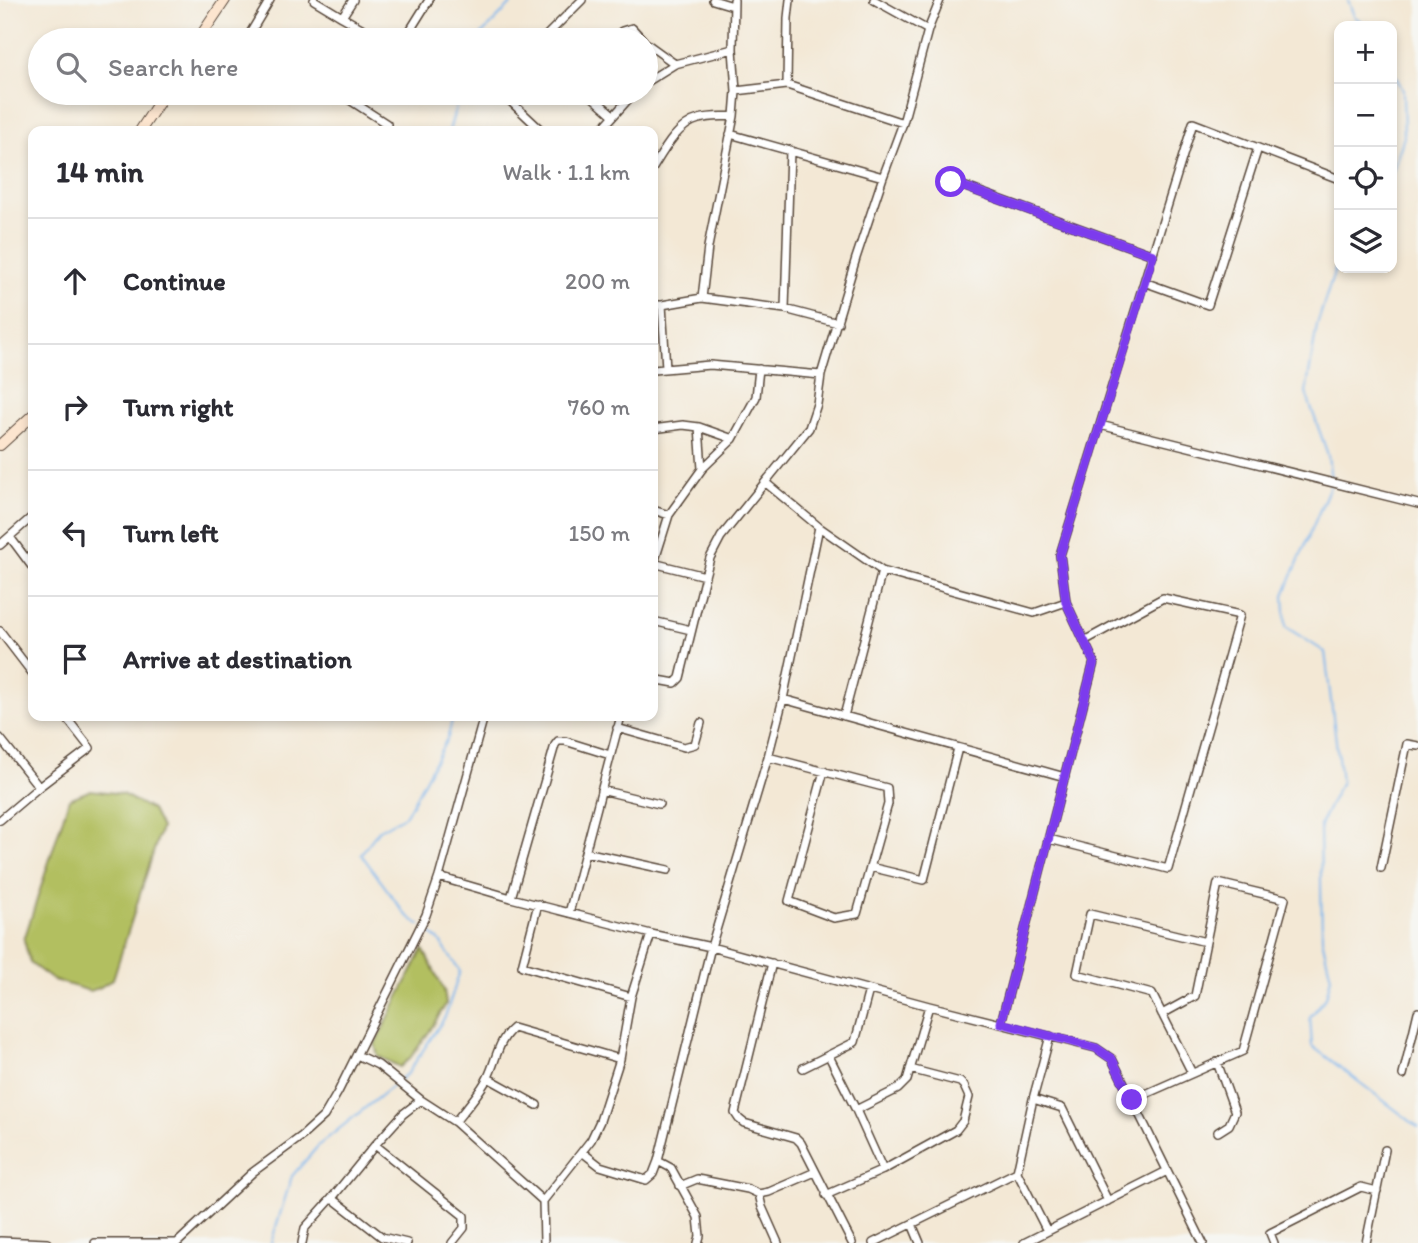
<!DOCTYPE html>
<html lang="en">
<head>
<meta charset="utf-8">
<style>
	body { margin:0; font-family:Itim,sans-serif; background:#f7f7f7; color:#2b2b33 }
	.controls { position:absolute; right:21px; top:21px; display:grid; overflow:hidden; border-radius:14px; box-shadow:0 4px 10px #0003 }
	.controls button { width:63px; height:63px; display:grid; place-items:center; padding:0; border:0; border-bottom:2px solid #e1e1e2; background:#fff; color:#2b2b33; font:35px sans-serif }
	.stop { position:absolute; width:21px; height:21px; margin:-16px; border:5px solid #7c3aed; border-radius:50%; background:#fff }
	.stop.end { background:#7c3aed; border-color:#fff; box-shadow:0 2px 7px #0008 }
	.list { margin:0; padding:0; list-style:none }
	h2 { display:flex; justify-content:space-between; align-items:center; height:91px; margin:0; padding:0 28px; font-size:30px }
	h2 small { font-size:23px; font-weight:400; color:#7c7c81 }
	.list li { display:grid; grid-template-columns:46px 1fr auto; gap:21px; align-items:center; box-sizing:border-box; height:126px; padding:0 28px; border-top:2px solid #e1e1e2 }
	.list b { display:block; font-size:26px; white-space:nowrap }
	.list em { font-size:23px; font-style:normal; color:#7c7c81 }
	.icon { flex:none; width:38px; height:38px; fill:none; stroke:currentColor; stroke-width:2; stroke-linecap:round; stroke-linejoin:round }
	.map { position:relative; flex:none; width:1418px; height:1243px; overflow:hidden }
	.search { position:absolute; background:#fff; box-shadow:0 4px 10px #0003; left:28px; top:28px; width:630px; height:77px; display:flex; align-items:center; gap:18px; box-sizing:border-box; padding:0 24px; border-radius:38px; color:#7c7c81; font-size:26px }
	.panel { position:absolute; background:#fff; box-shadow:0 4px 10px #0003; left:28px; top:126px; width:630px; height:595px; border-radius:14px }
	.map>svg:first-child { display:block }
</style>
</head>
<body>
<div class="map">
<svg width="1418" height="1243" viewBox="0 0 1418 1243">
	<rect width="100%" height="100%" fill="#f6f6f2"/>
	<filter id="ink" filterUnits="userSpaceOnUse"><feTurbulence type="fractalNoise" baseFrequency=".0143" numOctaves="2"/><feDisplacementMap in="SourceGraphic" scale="14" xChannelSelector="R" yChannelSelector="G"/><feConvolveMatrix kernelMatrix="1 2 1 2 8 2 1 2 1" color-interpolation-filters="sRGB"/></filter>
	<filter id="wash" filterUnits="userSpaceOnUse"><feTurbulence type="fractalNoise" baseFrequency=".00686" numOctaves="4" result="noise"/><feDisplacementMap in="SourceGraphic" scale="28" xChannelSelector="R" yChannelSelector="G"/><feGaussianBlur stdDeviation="1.57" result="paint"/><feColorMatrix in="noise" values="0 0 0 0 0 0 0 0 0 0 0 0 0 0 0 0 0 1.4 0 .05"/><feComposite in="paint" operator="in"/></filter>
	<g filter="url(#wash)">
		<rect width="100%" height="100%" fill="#f3e8d5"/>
		<path fill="#b2bf61" stroke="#767440" stroke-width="2" d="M91,790L122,794L152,810L161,828L113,979L99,988L90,991L53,980L30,963L24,940L69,799Z
			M423,949L444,990L446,1004L429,1032L410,1058L400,1067L378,1056L375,1044Z"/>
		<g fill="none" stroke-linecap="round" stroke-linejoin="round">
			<path stroke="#7cb5ed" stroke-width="2" d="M1348,0L1354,16L1367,26
				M476,40L515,0
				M1392,70L1403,90L1404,137L1392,173
				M449,131L460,93
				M1331,481L1328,455L1306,393L1317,325L1339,257
				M1330,486L1284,595L1286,627L1325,652L1341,782L1320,825L1322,939L1331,977L1326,997L1310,1017L1312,1046L1418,1127
				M420,925L405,914L361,854L379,830L406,815L448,737L453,716
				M399,1080L408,1073L445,1017L460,971L439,940L424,928
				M271,1243L292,1176L319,1145L395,1084"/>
		</g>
	</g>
	<g filter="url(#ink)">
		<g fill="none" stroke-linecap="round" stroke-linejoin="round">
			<defs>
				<path id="street" d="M314,0L342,17
					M353,0L342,17L383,40
					M713,0L733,6
					M874,0L928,30
					M257,40L249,35L270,0
					M404,40L429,0
					M542,40L582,0
					M612,40L622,31L632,28L643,40
					M646,43L675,64
					M733,49L736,91
					M646,82L675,64L733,49L734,0
					M787,85L788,18L790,0
					M339,93L387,124L386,131
					M504,93L507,98L542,131
					M588,93L613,115
					M734,116L736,91L787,85L903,123
					M600,131L634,93
					M730,134L883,177
					M653,168C664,150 678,124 699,119C710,116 723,117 734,116L708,247L702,298
					M952,182L1153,255
					M1144,282L1208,305L1258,148
					M653,305H662L702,298L785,309L838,323
					M662,305L666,368
					M785,309L790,150
					M653,370L710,365L821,375
					M1100,425L1418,504
					M699,427L702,469
					M653,429L683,425L699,427L733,439
					M653,510L669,515
					M819,527L882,571
					M10,537L33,568
					M0,545L33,516
					M653,563L705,576
					M654,563L669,515L702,469L733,439L756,397L759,369
					M653,621L691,630
					M0,631L33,674
					M653,679L675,683L680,678L705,576L710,558L721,537L809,428L817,404L821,375L856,258L883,177L903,123L928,30L940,0
					M783,699L1065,777
					M844,716L882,571L1034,613L1066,602
					M617,728L684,747L695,744L701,723
					M0,738L39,787
					M768,757L887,788L888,804L857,914L834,918L789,901L824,771
					M601,790L659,804
					M0,820L39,787L90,748L65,716
					M1049,839L1168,869L1240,615L1163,598L1084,641
					M585,852L668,870
					M870,867L924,880L958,748
					M1381,868L1407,744L1418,746
					M439,877L511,898L651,934L711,947L929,1006L1096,1048L1112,1059L1203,1243
					M511,898L555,745L558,741H565L610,755
					M538,904L522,966L631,997
					M569,913L621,716
					M772,963L735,1113L739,1119L744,1123L796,1138L801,1143L852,1243
					M1001,1023L1094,662L1066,602L1060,555L1193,123L1339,179
					M357,1055L378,1065L421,1100L455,1122L543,1201
					M1217,1062L1235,1112L1229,1125L1218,1132
					M803,1068L855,1042L869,990
					M1192,1073L1152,994L1077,974L1090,914L1206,942
					M1403,1075L1418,1012
					M488,1078L537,1105
					M1033,1099L1062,1108L1108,1201
					M1132,1100L1243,1051L1285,899L1218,883L1195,996L1162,1014
					M856,1110L898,1089L907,1080L929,1006
					M455,1122C466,1108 480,1093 488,1077C496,1061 498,1040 513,1028L620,1059
					M375,1145L464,1216V1228L452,1243
					M582,1152L600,1166L646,1180L653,1174L658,1161L711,947L768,757L783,699L819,527L766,483
					M658,1161L671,1168L698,1217L700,1236L698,1243
					M883,1170L956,1130L963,1121L969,1097L964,1086L960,1082L910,1069
					M1017,1172L1047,1231
					M680,1186L697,1179L748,1189L759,1194L769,1192L815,1172
					M759,1194L762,1207L778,1243
					M826,1195L883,1170L856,1110L829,1056
					M332,1198L382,1237L407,1243
					M543,1201L591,1140L600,1121L620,1059L631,997L651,934
					M543,1201L544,1243
					M912,1224L920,1243
					M0,1241L47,1243
					M95,1243H177L253,1172L302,1136L324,1116L338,1092L426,915L439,877L484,716
					M302,1243L305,1228L332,1198L375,1145L403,1114L421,1100
					M873,1243L1017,1172L1033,1099L1050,1036
					M1024,1243L1167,1171
					M1274,1243L1270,1233L1361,1187L1377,1191
					M1366,1243L1385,1150"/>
				<path id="secondary" d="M198,40L225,0
					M140,131L165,93
					M0,445L33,415"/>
			</defs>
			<use href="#street" stroke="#574639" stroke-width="10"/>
			<use href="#secondary" stroke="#574639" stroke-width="12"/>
			<use href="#street" stroke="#fff" stroke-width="7"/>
			<use href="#secondary" stroke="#fce5cf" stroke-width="10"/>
		</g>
	</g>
	<g fill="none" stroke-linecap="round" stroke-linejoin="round" filter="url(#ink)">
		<path stroke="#7c3aed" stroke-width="9" d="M951,182L1153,255L1060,555L1066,602L1094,662L1001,1023L1096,1048L1112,1059L1132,1100"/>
	</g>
</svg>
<div class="controls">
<button>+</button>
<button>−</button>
<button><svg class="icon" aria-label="locate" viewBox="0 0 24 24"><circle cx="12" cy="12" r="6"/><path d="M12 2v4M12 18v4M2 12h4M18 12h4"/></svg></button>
<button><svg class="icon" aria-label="layers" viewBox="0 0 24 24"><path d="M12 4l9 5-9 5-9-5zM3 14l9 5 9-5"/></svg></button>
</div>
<div class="stop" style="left:951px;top:182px"></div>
<div class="stop end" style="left:1132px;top:1100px"></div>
<div class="search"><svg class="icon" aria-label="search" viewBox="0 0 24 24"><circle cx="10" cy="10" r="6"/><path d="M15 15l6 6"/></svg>Search here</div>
<section class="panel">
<h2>14 min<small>Walk · 1.1 km</small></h2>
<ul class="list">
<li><svg class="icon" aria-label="ahead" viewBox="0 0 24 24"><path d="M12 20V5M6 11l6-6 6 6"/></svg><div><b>Continue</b></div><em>200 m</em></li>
<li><svg class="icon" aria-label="right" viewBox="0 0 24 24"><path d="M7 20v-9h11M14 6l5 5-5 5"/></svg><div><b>Turn right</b></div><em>760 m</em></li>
<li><svg class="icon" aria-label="left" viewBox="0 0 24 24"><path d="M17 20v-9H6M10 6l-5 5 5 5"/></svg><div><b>Turn left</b></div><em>150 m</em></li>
<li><svg class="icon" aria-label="arrive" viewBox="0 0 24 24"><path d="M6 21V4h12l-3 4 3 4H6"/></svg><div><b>Arrive at destination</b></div></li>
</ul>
</section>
</div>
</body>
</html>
